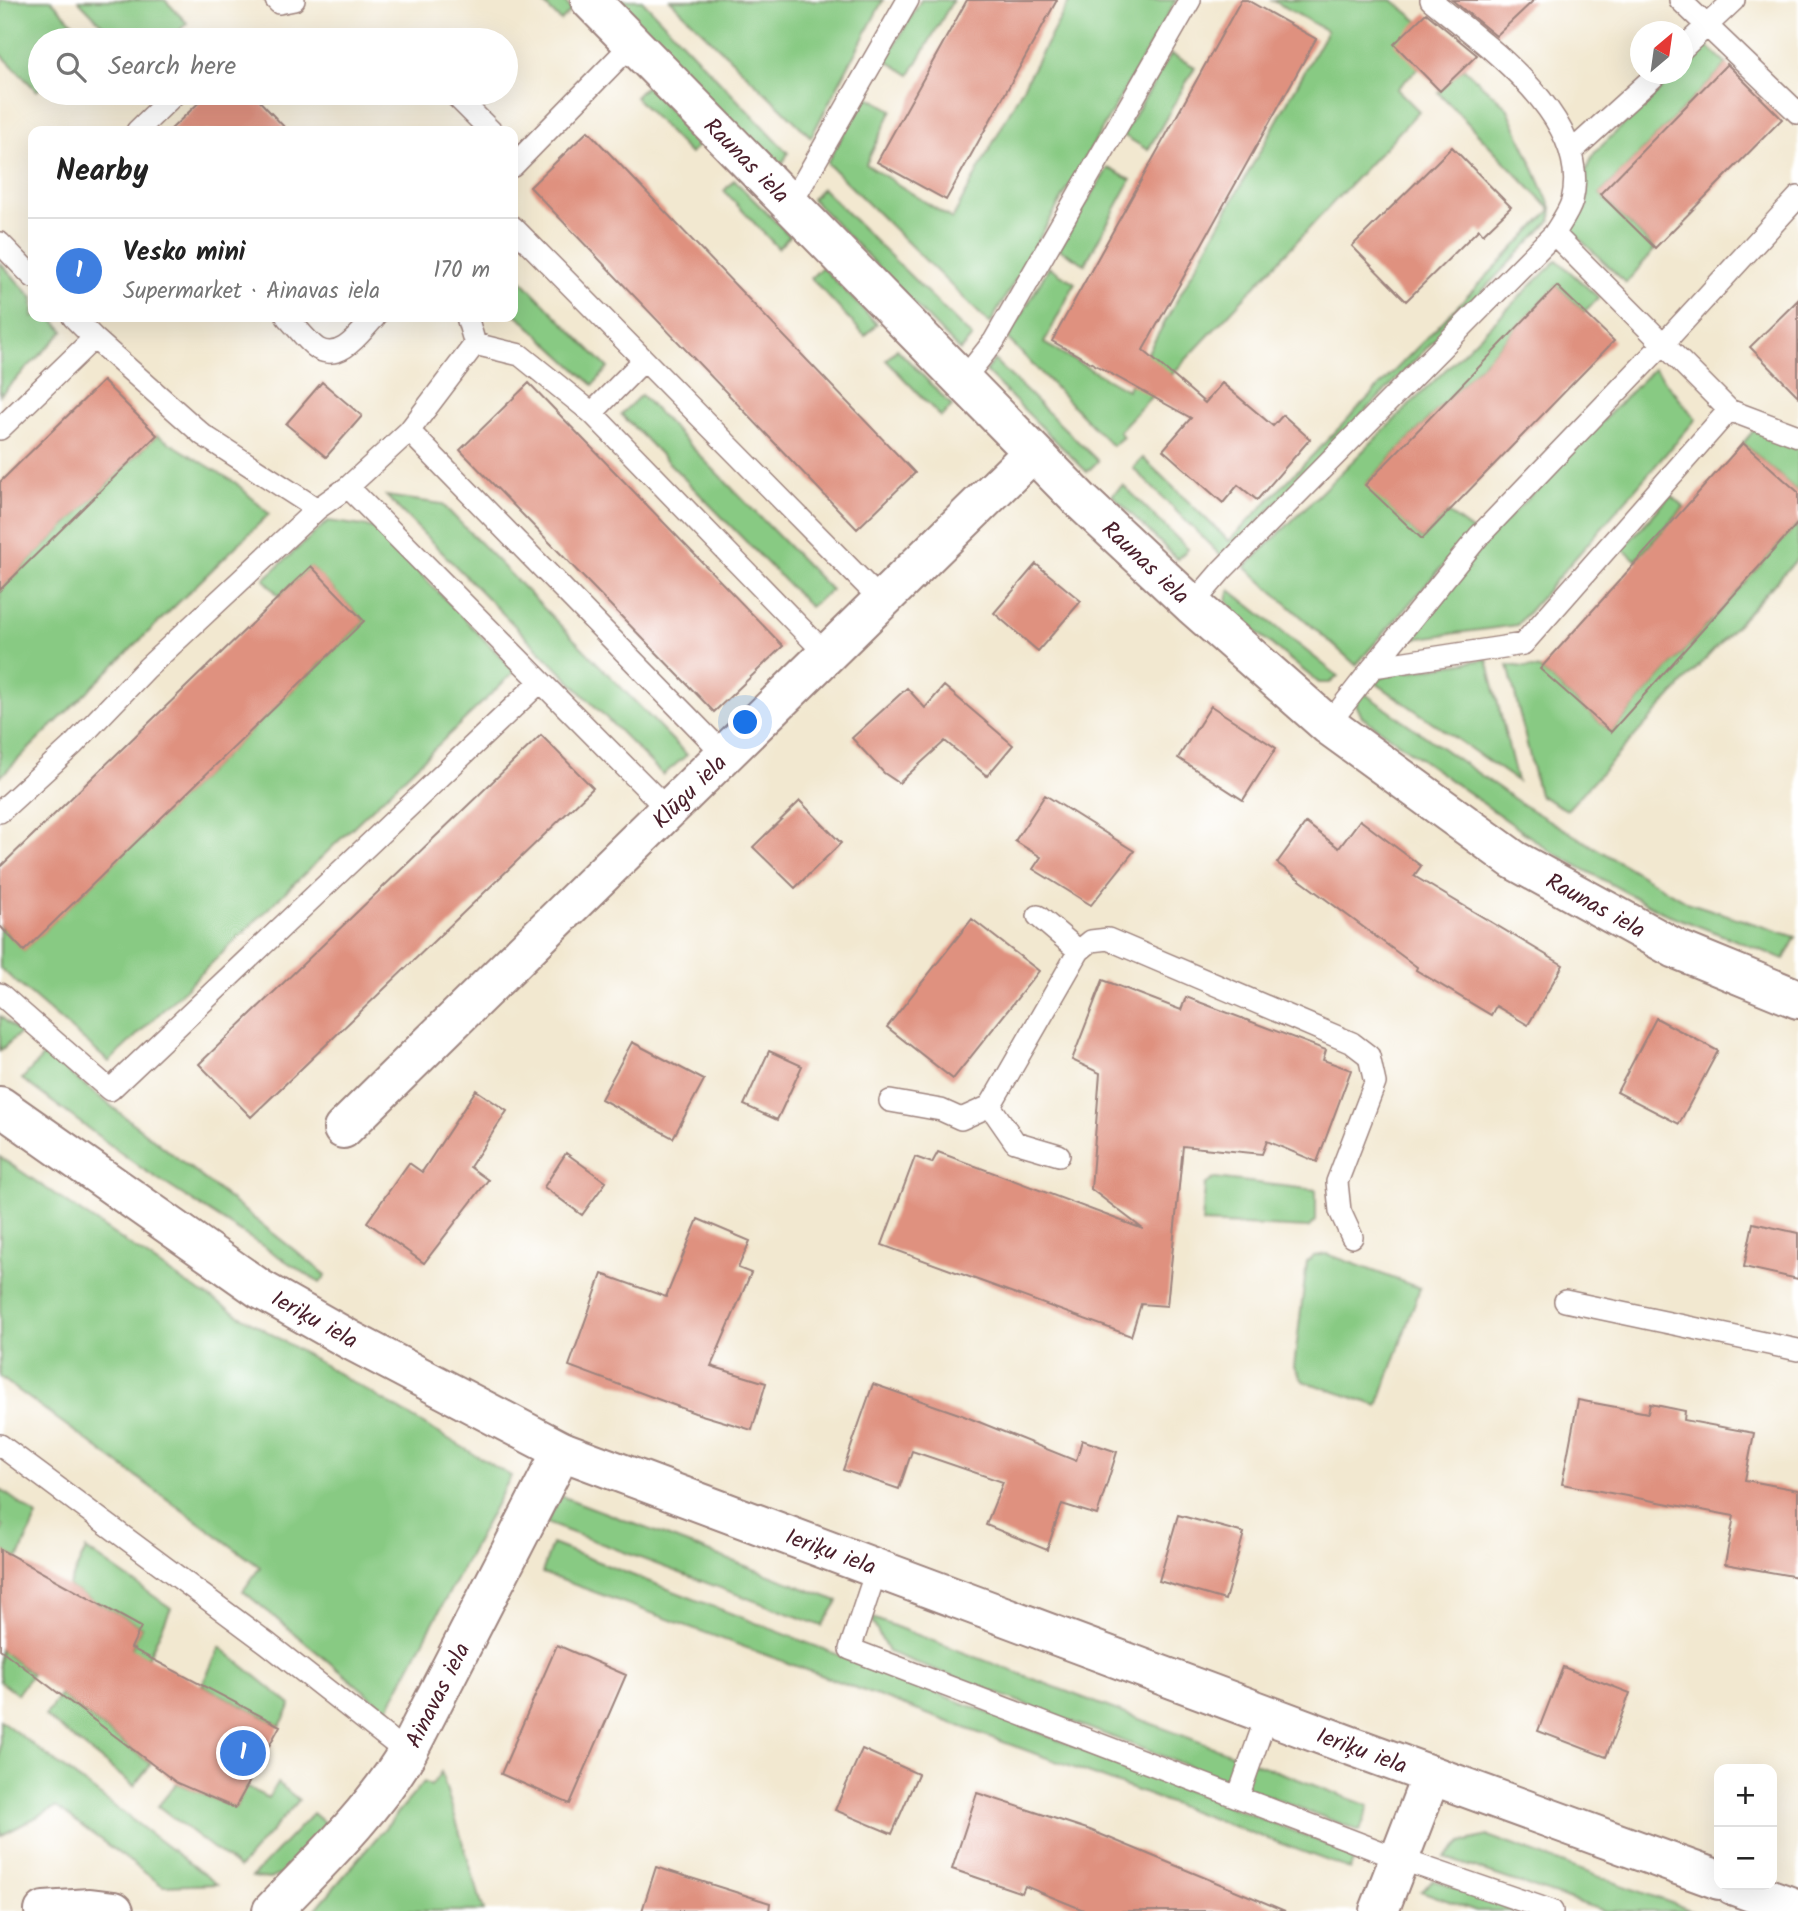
<!DOCTYPE html>
<html lang="en">
<head>
<meta charset="utf-8">
<style>
	body { margin:0; font-family:Kalam,sans-serif; background:#f6f6f6; color:#222 }
	.controls { position:absolute; right:21px; bottom:21px; display:grid; overflow:hidden; border-radius:14px; box-shadow:0 7px 28px #0002 }
	.controls button { width:63px; height:63px; display:grid; place-items:center; padding:0; border:0; border-bottom:2px solid #e0e0e0; background:#fff; color:#222; font:35px sans-serif }
	.compass { position:absolute; left:1630px; top:21px; width:63px; height:63px; border-radius:50%; background:#fff; box-shadow:0 7px 28px #0002; rotate:29deg }
	.you { position:absolute; left:746px; top:723px; width:24px; height:24px; margin:-18px; border:5px solid #fff; border-radius:50%; background:#1a73e8; box-shadow:0 0 0 10px #1a73e833 }
	.badge { display:grid; place-items:center; width:46px; height:46px; border-radius:50%; background:#c8321e; color:#fff; font-size:23px; font-weight:700 }
	.pin { position:absolute; translate:-50% -50%; border:4px solid #fff; box-shadow:0 2px 7px #0006 }
	.list { margin:0; padding:0; list-style:none }
	h2 { display:flex; justify-content:space-between; align-items:center; height:91px; margin:0; padding:0 28px; font-size:30px }
	h2 small { font-size:23px; font-weight:400; color:#767676 }
	.list li { display:grid; grid-template-columns:46px 1fr auto; gap:21px; align-items:center; box-sizing:border-box; height:105px; padding:0 28px; border-top:2px solid #e0e0e0 }
	.list b { display:block; font-size:26px; white-space:nowrap }
	.list p { margin:0; font-size:23px; white-space:nowrap; color:#767676 }
	.list em { font-size:23px; font-style:normal; color:#767676 }
	.icon { flex:none; width:38px; height:38px; fill:none; stroke:currentColor; stroke-width:2; stroke-linecap:round; stroke-linejoin:round }
	.map { position:relative; flex:none; width:1798px; height:1911px; overflow:hidden }
	.search { position:absolute; background:#fff; box-shadow:0 7px 28px #0002; left:28px; top:28px; width:490px; height:77px; display:flex; align-items:center; gap:18px; box-sizing:border-box; padding:0 24px; border-radius:38px; color:#767676; font-size:26px }
	.panel { position:absolute; background:#fff; box-shadow:0 7px 28px #0002; left:28px; top:126px; width:490px; height:196px; border-radius:14px }
	.map>svg:first-child { display:block }
</style>
</head>
<body>
<div class="map">
<svg width="1798" height="1911" viewBox="0 0 1798 1911">
	<rect width="100%" height="100%" fill="#fff"/>
	<filter id="ink" filterUnits="userSpaceOnUse"><feTurbulence type="fractalNoise" baseFrequency=".0143" numOctaves="2"/><feDisplacementMap in="SourceGraphic" scale="14" xChannelSelector="R" yChannelSelector="G"/><feConvolveMatrix kernelMatrix="1 2 1 2 8 2 1 2 1" color-interpolation-filters="sRGB"/></filter>
	<filter id="wash" filterUnits="userSpaceOnUse"><feTurbulence type="fractalNoise" baseFrequency=".00686" numOctaves="4" result="noise"/><feDisplacementMap in="SourceGraphic" scale="28" xChannelSelector="R" yChannelSelector="G"/><feGaussianBlur stdDeviation="1.57" result="paint"/><feColorMatrix in="noise" values="0 0 0 0 0 0 0 0 0 0 0 0 0 0 0 0 0 1.4 0 .05"/><feComposite in="paint" operator="in"/></filter>
	<g filter="url(#wash)">
		<rect width="100%" height="100%" fill="#f2e8d0"/>
		<path fill="#88ca83" stroke="#697457" stroke-width="2" d="M0,0H51L89,40H40V88L37,91L0,53Z
			M78,0H165L187,23L169,40H117Z
			M540,0H563L572,10L561,21Z
			M614,0H642L788,153L778,173Z
			M670,0H883L811,137Z
			M921,0H953L910,75L886,60Z
			M1070,0H1176L990,324L827,163L865,95L892,110L866,164L952,219Z
			M1272,0H1392L1418,21V68L1397,89L1419,111L1119,431L1123,437L1112,446L1008,339L1049,267L1075,283L1044,343L1127,390L1327,31Z
			M1706,45L1727,64L1600,194L1655,249L1626,283L1569,229L1587,207L1586,170L1595,152L1677,74H1682L1683,68Z
			M1171,54L1195,67L1148,150L1123,135Z
			M1463,68L1507,107L1552,210L1551,220L1223,558L1133,468L1143,458L1229,541L1551,210L1438,92Z
			M646,86L701,142L690,154L635,97Z
			M1108,168L1131,180L1085,264L1059,249Z
			M734,180L790,236L778,248L724,191Z
			M822,188L972,337L960,351L812,199Z
			M1557,260L1599,298L1584,312L1557,286L1366,484L1422,539L1448,513L1473,531L1356,665L1245,567Z
			M0,263L33,298V317H51L64,331L0,395Z
			M822,267L877,324L865,336L811,278Z
			M513,272L608,368L593,385L513,311Z
			M897,349L952,406L941,417L886,360Z
			M994,360L1098,461L1087,472L985,371Z
			M1654,368L1696,419L1517,625L1412,639L1483,544Z
			M641,395L831,590L810,607L621,414Z
			M1754,430L1798,448V492L1743,443Z
			M157,435L236,483L269,514L0,777V590Z
			M1123,485L1188,549L1177,559L1112,495Z
			M1671,495L1684,507L1636,560L1622,549Z
			M386,496L442,504L687,755L663,775Z
			M328,521L376,528L515,671L109,1062L0,968V926L24,950L364,621L311,567L279,596L264,579Z
			M1798,523V558L1567,810L1539,795L1508,665L1540,669L1611,732Z
			M1230,590L1338,676L1330,683H1319L1233,613L1227,599Z
			M1487,659L1517,781L1376,683L1383,676Z
			M1361,691L1523,805L1687,902L1796,937L1784,959L1662,912L1550,851L1362,717L1356,704Z
			M0,1016L20,1033L0,1051Z
			M45,1054L326,1275L320,1283L141,1168L22,1079Z
			M0,1157L187,1284L511,1476L387,1710L243,1591L260,1567L0,1377Z
			M1215,1178L1316,1190V1221L1308,1228L1202,1223L1205,1185Z
			M1327,1254L1420,1288L1378,1406L1303,1381L1294,1367L1307,1262L1314,1256Z
			M0,1489L37,1516L18,1559L0,1550V1534L3,1527L0,1525Z
			M561,1496L838,1601L822,1626L546,1523Z
			M552,1544L1355,1855L1350,1869L542,1573Z
			M86,1549L171,1608L148,1658L131,1649L141,1627L68,1587Z
			M870,1617L1369,1806L1360,1831L888,1652Z
			M220,1647L291,1705L280,1726L202,1685Z
			M0,1649L32,1674L17,1694L0,1681Z
			M60,1695L151,1764L134,1786L45,1716Z
			M0,1720L217,1884L163,1886L56,1807L0,1836Z
			M441,1772L484,1911H314L424,1782L431,1786Z
			M177,1783L235,1808L246,1787L268,1798L278,1783L299,1800L239,1868L158,1806Z
			M313,1813L333,1830L294,1869L269,1879L252,1877Z
			M1488,1836L1693,1911H1604L1445,1858L1462,1842Z
			M1433,1880L1520,1911H1476L1421,1891Z"/>
		<g id="blocks">
			<path fill="#df917f" d="M967,0H1057L946,200L877,162Z
				M1241,0H1247L1316,39L1143,350L1205,403L1222,383L1273,426L1283,415L1310,439L1257,500L1238,485L1223,503L1163,450L1191,418L1052,341Z
				M1452,0H1534L1496,36Z
				M1426,13L1477,55L1440,91L1394,44Z
				M1727,64L1782,119L1655,248L1600,194Z
				M209,93H252L288,131H169Z
				M588,131L915,473L857,529L530,187Z
				M1452,147L1511,207L1483,234L1479,229L1406,301L1352,246Z
				M1557,286L1614,341L1422,539L1365,485Z
				M1798,300V396L1750,347Z
				M103,381L157,435L0,590V482Z
				M322,382L362,416L326,457L286,424Z
				M529,383L783,646L714,712L460,450Z
				M1743,443L1798,492V523L1611,732L1540,669Z
				M1036,564L1081,601L1038,651L994,613Z
				M311,566L364,621L24,951L0,926V867Z
				M944,686L1013,745L987,776L945,741L899,783L884,773L852,738L907,688L925,708Z
				M1211,706L1276,748L1243,800L1178,758Z
				M541,735L593,788L251,1117L199,1064Z
				M1045,795L1134,851L1091,905L1033,869L1041,857L1015,841Z
				M800,801L841,843L795,888L753,847Z
				M1360,820L1421,866L1414,876L1563,965L1528,1025L1496,1006L1491,1015L1416,970L1417,967L1277,863L1306,823L1339,848Z
				M972,919L1039,971L953,1079L887,1027Z
				M1103,980L1181,1010L1186,997L1326,1050L1323,1060L1351,1070L1317,1162L1267,1141L1262,1154L1183,1146L1167,1306L1141,1304L1131,1336L882,1245L915,1157L932,1163L938,1152L1143,1229L1091,1189L1100,1073L1072,1060Z
				M1656,1018L1718,1051L1679,1124L1617,1092Z
				M632,1042L704,1080L673,1138L601,1099Z
				M769,1051L802,1066L777,1120L744,1105Z
				M476,1090L507,1111L470,1167L488,1180L424,1263L367,1222L409,1163L422,1172Z
				M566,1153L606,1182L582,1215L544,1187Z
				M698,1219L750,1241L738,1268L751,1273L711,1366L766,1383L752,1430L695,1413L569,1366L602,1274L666,1297Z
				M1753,1223L1798,1233V1279L1744,1267Z
				M873,1384L959,1414L1076,1461L1082,1440L1117,1452L1097,1515L1062,1504L1047,1550L986,1525L1003,1482L912,1451L899,1489L843,1470Z
				M1578,1400L1648,1413L1650,1404L1685,1411L1684,1420L1754,1433L1745,1480L1798,1490V1577L1725,1564L1734,1516L1562,1484Z
				M1178,1515L1244,1533L1225,1600L1159,1581Z
				M0,1549L141,1627L131,1648L280,1726L235,1808L177,1783L0,1649Z
				M557,1645L626,1675L570,1804L501,1774Z
				M1563,1667L1630,1693L1606,1757L1538,1731Z
				M862,1749L918,1774L892,1834L835,1810Z
				M977,1793L1090,1830L1285,1911H1086L1025,1886L1022,1893L952,1869Z
				M656,1867L770,1903L769,1911H642Z"/>
		</g>
	</g>
	<g filter="url(#ink)">
		<use href="#blocks" fill-opacity="0" stroke="#9e847e" stroke-width="2"/>
		<g fill="none" stroke-linecap="round" stroke-linejoin="round">
			<defs>
				<path id="service" d="M276,0L279,3L294,0
					M1680,0L1798,113
					M1682,49L1734,0
					M453,93L491,131
					M137,131L176,93
					M1571,152L1657,74
					M513,166L633,43
					M791,204L908,0
					M513,227L881,600
					M1554,234L1729,410L1798,436
					M0,243L33,277
					M73,317L94,338L203,435L317,509
					M287,317C296,326 307,342 318,349C342,362 361,331 375,317
					M475,344L520,355L592,413L827,655
					M963,380L994,341L1190,0
					M592,413L644,360
					M0,429L94,338
					M409,431L725,755
					M348,487L669,811
					M1192,605L1222,570L1554,234C1560,224 1569,212 1572,201C1593,118 1485,45 1431,0
					M1373,667L1479,536L1664,343L1798,197
					M1328,725L1373,667L1523,644L1729,410
					M0,812L73,745L147,668L317,509L348,487L409,431L475,344L467,317
					M1038,916L1079,951
					M0,994L110,1090L540,682
					M890,1101L941,1110L961,1119L990,1106L1079,951L1091,941L1108,939L1352,1043L1369,1056L1375,1083L1337,1182L1340,1211L1352,1237
					M990,1106L1015,1142L1059,1155
					M1565,1301L1798,1350
					M0,1445L267,1643L407,1753
					M877,1568L850,1649L1400,1859L1552,1911
					M1238,1797L1267,1715"/>
				<path id="minor" d="M590,0L1080,500L1192,605L1328,725L1514,860L1676,949L1798,999
					M343,1129L1033,452
					M44,1911L90,1908L114,1911
					M272,1911C320,1861 371,1813 407,1753L562,1451
					M1379,1911L1431,1776"/>
				<path id="tertiary" d="M0,1106L260,1289L350,1340L562,1451L1346,1744L1719,1880
					M1732,1885L1798,1909"/>
			</defs>
			<use href="#service" stroke="#9e847e" stroke-width="24"/>
			<use href="#minor" stroke="#9e847e" stroke-width="42"/>
			<use href="#tertiary" stroke="#9e847e" stroke-width="42"/>
			<use href="#service" stroke="#fff" stroke-width="21"/>
			<use href="#minor" stroke="#fff" stroke-width="38"/>
			<use href="#tertiary" stroke="#fff" stroke-width="38"/>
		</g>
	</g>
	<g text-anchor="middle" stroke-width="5" stroke-linejoin="round" paint-order="stroke">
		<g font-size="23" fill="#4a1f2b" stroke="#fff">
			<text transform="translate(747 160) rotate(45)" y="8">Raunas iela</text>
			<text transform="translate(1146 562) rotate(43)" y="8">Raunas iela</text>
			<text transform="translate(689 791) rotate(-45)" y="8">Klūgu iela</text>
			<text transform="translate(1596 905) rotate(29)" y="8">Raunas iela</text>
			<text transform="translate(315 1319) rotate(29)" y="8">Ieriķu iela</text>
			<text transform="translate(831 1551) rotate(20)" y="8">Ieriķu iela</text>
			<text transform="translate(437 1695) rotate(-63)" y="8">Ainavas iela</text>
			<text transform="translate(1362 1750) rotate(20)" y="8">Ieriķu iela</text>
		</g>
	</g>
</svg>
<div class="controls">
<button>+</button>
<button>−</button>
</div>
<svg class="compass" viewBox="-18 -18 36 36"><path d="M0-13l5 13h-10z" fill="#e53935"/><path d="M0 13l5-13h-10z" fill="#767676"/></svg>
<div class="you"></div>
<div class="pin badge" style="left:243px;top:1753px;background:#3f7fe0">1</div>
<div class="search"><svg class="icon" aria-label="search" viewBox="0 0 24 24"><circle cx="10" cy="10" r="6"/><path d="M15 15l6 6"/></svg>Search here</div>
<section class="panel">
<h2>Nearby<small></small></h2>
<ul class="list">
<li><span class="badge" style="background:#3f7fe0">1</span><div><b>Vesko mini</b><p>Supermarket · Ainavas iela</p></div><em>170 m</em></li>
</ul>
</section>
</div>
</body>
</html>
